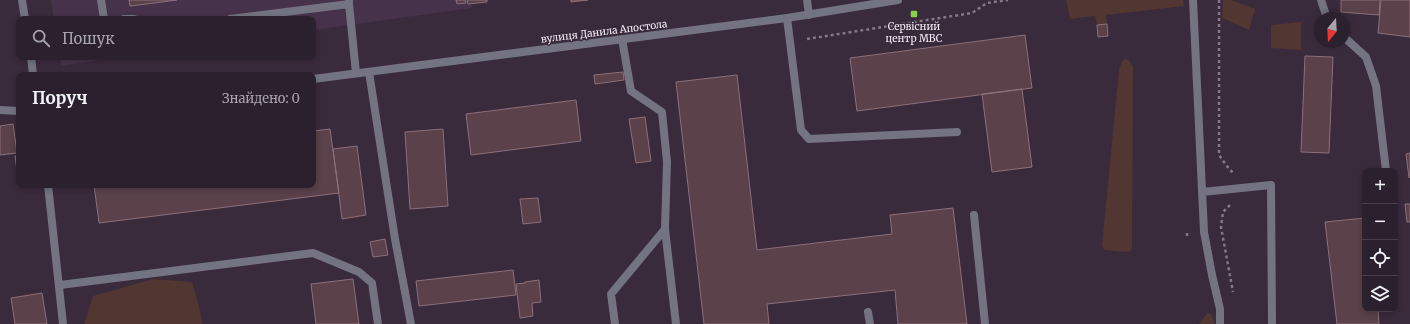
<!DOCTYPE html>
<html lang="uk">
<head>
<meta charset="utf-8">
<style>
	body { margin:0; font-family:Merriweather,serif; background:#372d39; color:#f1f3f6 }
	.controls { position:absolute; right:12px; bottom:12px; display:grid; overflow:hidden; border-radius:8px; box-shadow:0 2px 6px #0003 }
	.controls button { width:36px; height:36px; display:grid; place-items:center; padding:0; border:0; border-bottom:1px solid #473e49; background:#2b202d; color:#f1f3f6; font:20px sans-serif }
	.compass { position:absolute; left:1314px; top:12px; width:36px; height:36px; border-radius:50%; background:#2b202d; box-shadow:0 2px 6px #0003; rotate:198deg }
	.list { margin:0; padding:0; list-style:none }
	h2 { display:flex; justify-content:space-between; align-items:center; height:52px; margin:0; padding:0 16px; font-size:17px }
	h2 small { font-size:13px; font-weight:400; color:#a6a3aa }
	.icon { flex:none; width:22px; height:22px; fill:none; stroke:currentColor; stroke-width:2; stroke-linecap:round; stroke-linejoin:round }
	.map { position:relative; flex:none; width:1410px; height:324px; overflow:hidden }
	.search { position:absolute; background:#2b202d; box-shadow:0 2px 6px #0003; left:16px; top:16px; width:300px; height:44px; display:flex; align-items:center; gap:10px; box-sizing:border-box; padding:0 14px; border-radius:8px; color:#a6a3aa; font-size:15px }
	.panel { position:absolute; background:#2b202d; box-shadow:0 2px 6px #0003; left:16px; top:72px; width:300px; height:116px; border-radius:8px }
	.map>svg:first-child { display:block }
</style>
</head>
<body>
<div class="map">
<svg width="1410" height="324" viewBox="0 0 1410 324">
	<rect width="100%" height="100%" fill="#392a3c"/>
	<path fill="#46324a" d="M51,0H470L472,8L313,30V19H54Z
		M60,57H121L61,66Z"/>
	<path fill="#513631" d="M1066,0H1183L1184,6L1106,15L1107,24L1097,25L1095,16L1070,19Z
		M1223,0H1231L1255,9L1249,30L1222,18Z
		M1301,22V50L1271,48V25Z
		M1125,59L1129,60L1133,67L1132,247L1131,251L1126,252L1104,250L1102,245L1119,70L1122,61Z
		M153,279L192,282L200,310L202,324H84L93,296Z
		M1207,313L1211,314L1215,324H1199Z"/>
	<path fill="#5a414a" stroke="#8c707a" d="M129,0H177L130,6Z
		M456,0H465L466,3L457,4Z
		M467,0H487V2L468,4Z
		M571,0H588L571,2Z
		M1341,0H1380L1379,15L1341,12Z
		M1381,0H1410V37L1378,33Z
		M1107,24L1108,36L1098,37L1097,25Z
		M1025,35L1032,88L857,111L850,58Z
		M1305,56L1333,57L1329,153L1301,152Z
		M623,72L624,80L595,84L594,75Z
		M737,75L757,250L892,234L890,215L953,208L967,324H898L895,290L767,304L769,324H704L676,82Z
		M1022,89L1032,167L992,172L982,94Z
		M576,100L581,141L471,155L466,114Z
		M645,117L651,161L636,163L629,119Z
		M13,124L17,153L0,155V126Z
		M330,129L339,193L99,223L94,185H313V131Z
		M443,129L448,206L410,209L405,132Z
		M357,146L366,215L342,219L333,149Z
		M1410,153V177L1409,178L1406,154Z
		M19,155V171H17L15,156Z
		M538,198L541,222L523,224L520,199Z
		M1405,204H1410V222H1407Z
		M1365,218V309H1378L1379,324H1337L1325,222Z
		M385,239L388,255L373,257L370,242Z
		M513,270L516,295L419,306L416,281Z
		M353,279L359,324H316L311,284Z
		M539,280L541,302L532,303L533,316L520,318L516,284L525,283V282Z
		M42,293L47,324H15L11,298Z"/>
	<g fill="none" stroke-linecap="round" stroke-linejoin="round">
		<path stroke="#847787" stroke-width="2.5" stroke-dasharray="3 3" stroke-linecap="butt" d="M1219,0V155L1226,165L1234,174
			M807,39L972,13L987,3L1008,0
			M1230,205L1223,212L1221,227L1233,292
			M1187,236V230"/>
		<path stroke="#737382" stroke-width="8" d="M101,0L104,19
			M807,0L809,15
			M1193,0L1204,232L1212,275L1220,309V324
			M1321,0L1327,18
			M349,4L356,73
			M787,18L801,130L809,139L957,132
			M124,19H134
			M230,19L349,4V0
			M1344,37L1366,57L1376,86L1386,171
			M622,39L631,91L662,112L667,162L665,229L676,324
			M369,72L395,239L411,324
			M0,110L19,111
			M48,185L63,324
			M1202,192L1271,185L1272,324
			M974,215L985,324
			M60,285L313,253L359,272L372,283L378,324
			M868,312L870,324
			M615,324L611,294L665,229"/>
		<path stroke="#737382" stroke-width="8" d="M22,0L25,19
			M31,57L33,75
			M313,79L787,18L898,0"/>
	</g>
	<rect fill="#88cf49" stroke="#392a3c" stroke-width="1.5" x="910" y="10" width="8" height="8" rx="2"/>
	<g text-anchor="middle" stroke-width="3" stroke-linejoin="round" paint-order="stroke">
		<g font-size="10" fill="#f4eaf6" stroke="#392a3c">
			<text x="914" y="30">Сервісний<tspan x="914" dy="12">центр МВС</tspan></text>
		</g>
		<g font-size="10" fill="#f4eaf6" stroke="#392a3c">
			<text transform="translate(604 31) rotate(-7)" y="4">вулиця Данила Апостола</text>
		</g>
	</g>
</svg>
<div class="controls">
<button>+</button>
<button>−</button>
<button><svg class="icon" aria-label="locate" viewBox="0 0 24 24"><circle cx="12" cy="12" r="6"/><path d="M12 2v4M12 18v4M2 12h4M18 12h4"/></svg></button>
<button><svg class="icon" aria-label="layers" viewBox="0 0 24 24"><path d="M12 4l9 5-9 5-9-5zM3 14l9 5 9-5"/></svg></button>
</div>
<svg class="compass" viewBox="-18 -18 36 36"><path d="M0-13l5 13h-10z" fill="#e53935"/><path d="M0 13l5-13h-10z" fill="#a6a3aa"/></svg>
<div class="search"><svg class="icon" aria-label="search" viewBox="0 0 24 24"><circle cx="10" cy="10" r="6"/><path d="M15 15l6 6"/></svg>Пошук</div>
<section class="panel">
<h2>Поруч<small>Знайдено: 0</small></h2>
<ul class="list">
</ul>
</section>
</div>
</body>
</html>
